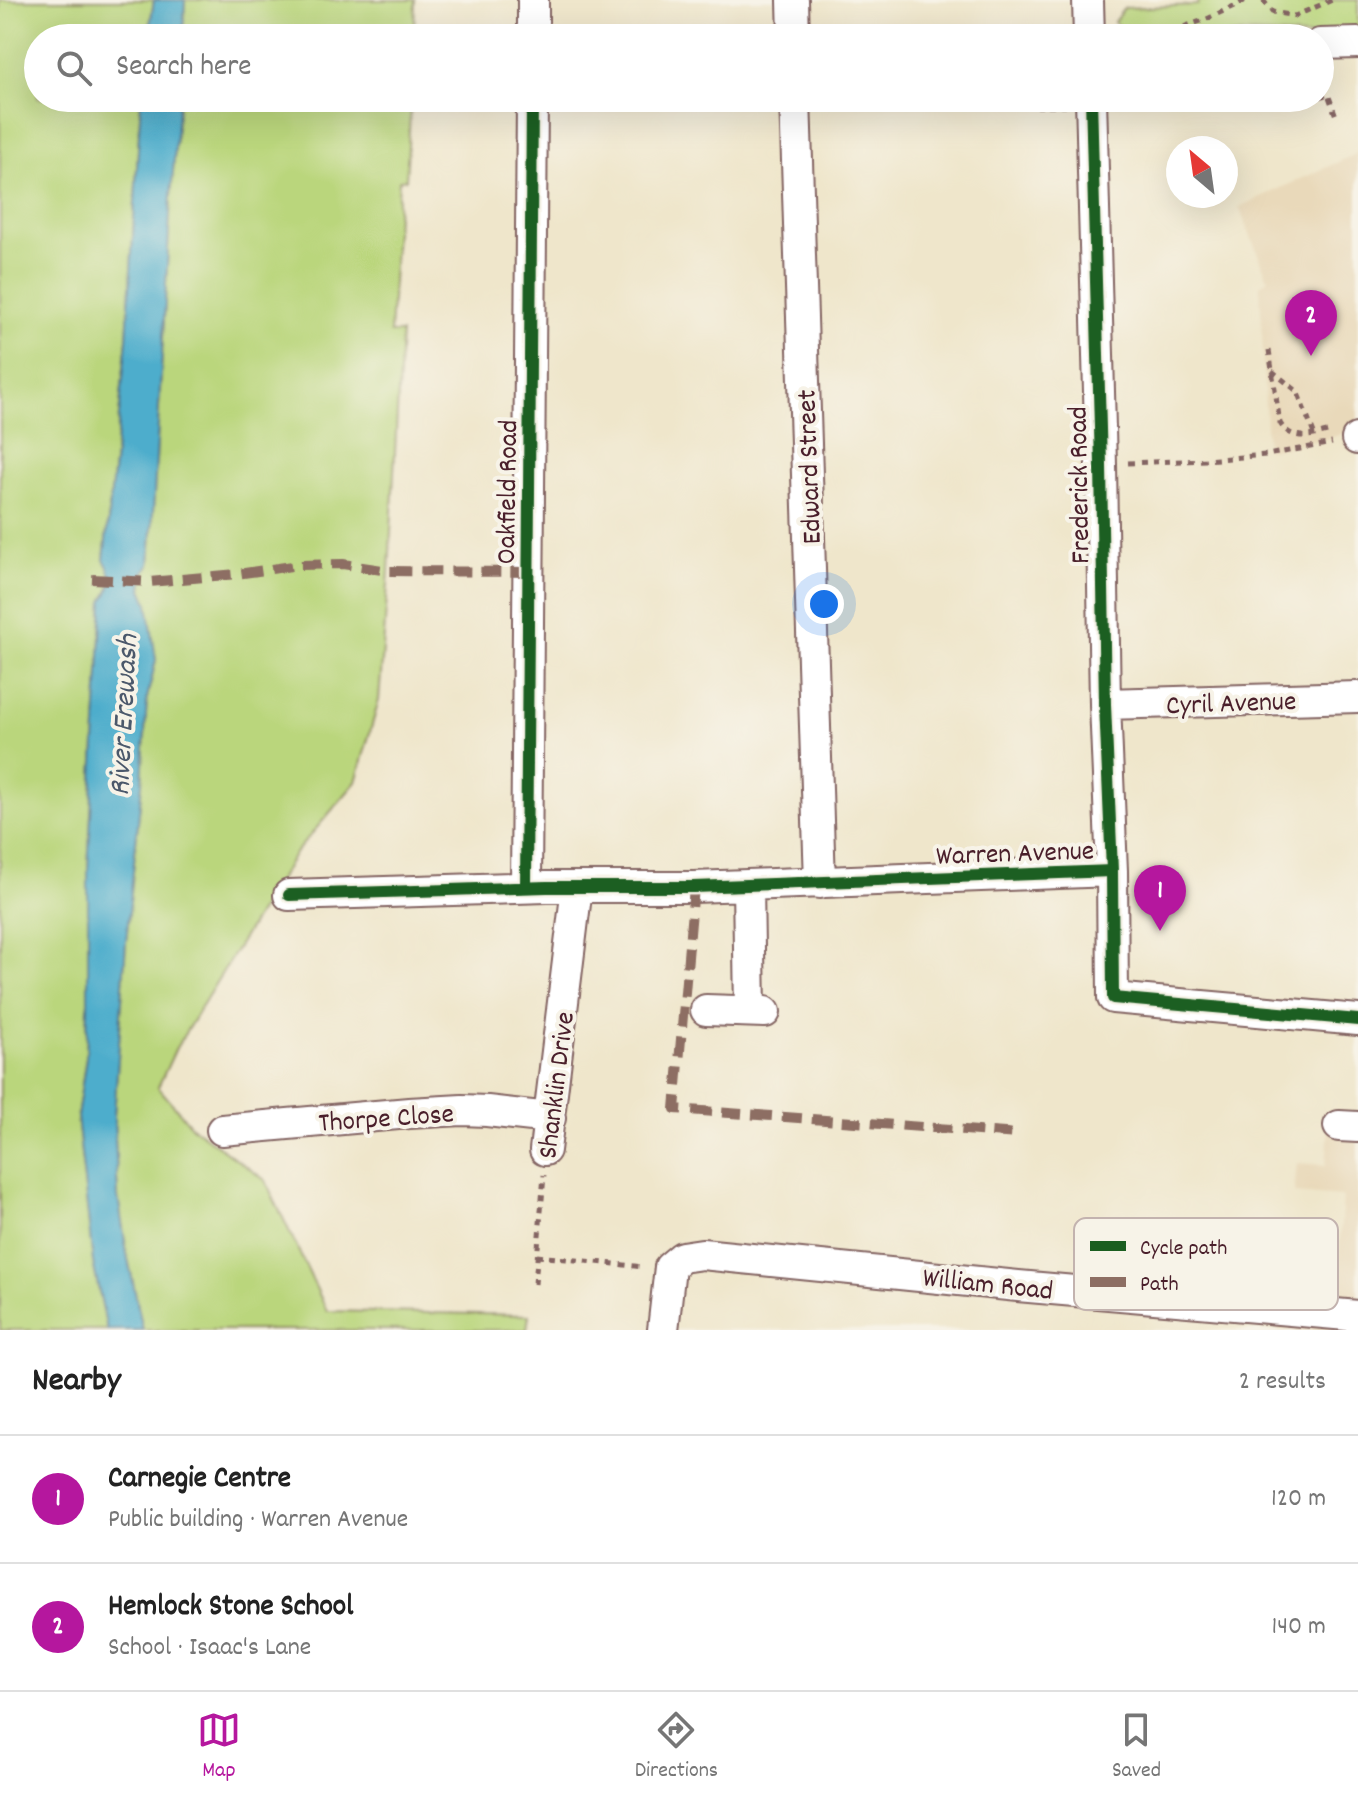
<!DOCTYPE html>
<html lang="en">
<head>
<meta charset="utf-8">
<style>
	body { margin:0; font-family:Dekko,sans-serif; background:#f2f2f2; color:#222 }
	.compass { position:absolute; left:1166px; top:136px; width:72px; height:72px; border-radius:50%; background:#fff; box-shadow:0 8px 32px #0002; rotate:331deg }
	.you { position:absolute; left:824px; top:604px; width:28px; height:28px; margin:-20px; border:6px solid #fff; border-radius:50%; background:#1a73e8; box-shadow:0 0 0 12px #1a73e833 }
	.badge { display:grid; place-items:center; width:52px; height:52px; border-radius:50%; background:#b5179e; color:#fff; font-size:26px; font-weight:700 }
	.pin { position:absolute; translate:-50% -66px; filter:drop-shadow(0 2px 4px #0008) }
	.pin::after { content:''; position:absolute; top:42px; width:28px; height:24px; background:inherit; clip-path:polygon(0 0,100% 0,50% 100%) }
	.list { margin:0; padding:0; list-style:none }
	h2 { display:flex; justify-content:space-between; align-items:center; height:104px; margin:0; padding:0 32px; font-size:34px }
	h2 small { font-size:26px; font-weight:400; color:#767676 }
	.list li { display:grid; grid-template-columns:52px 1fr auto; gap:24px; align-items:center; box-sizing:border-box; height:128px; padding:0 32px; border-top:2px solid #e0e0e0 }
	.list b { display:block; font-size:30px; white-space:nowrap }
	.list p { margin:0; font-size:26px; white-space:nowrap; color:#767676 }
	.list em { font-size:26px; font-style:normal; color:#767676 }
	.icon { flex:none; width:44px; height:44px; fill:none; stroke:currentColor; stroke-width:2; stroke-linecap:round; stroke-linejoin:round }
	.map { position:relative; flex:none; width:1358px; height:1330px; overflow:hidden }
	.search { position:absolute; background:#fff; box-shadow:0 8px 32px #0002; left:24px; right:24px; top:24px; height:88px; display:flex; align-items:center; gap:20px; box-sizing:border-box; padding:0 28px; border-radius:44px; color:#767676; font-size:30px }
	.sheet { height:360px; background:#fff }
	nav { display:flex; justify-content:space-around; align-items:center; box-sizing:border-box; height:112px; border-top:2px solid #e0e0e0; background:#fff; font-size:22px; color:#767676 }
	nav a { display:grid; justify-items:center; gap:4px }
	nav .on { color:#b5179e }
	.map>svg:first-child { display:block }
</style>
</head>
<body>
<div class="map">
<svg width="1358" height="1330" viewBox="0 0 1358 1330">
	<rect width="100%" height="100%" fill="#f7f3e8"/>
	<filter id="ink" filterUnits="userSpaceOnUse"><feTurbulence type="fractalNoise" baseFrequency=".0125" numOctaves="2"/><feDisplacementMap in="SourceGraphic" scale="16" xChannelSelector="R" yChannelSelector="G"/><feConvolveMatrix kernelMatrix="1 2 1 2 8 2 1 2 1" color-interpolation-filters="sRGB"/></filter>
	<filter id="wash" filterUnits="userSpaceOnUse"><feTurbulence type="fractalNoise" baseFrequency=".006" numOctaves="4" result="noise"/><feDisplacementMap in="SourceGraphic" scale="32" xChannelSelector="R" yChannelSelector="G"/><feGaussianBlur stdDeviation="1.8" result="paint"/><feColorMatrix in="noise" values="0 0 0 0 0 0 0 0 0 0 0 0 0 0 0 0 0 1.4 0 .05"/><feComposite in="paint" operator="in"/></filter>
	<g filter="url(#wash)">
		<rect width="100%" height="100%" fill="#efe6cb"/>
		<path fill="#e9d9ba" d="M1358,153V428L1330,438L1267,450L1260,285L1268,279L1239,207Z
			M1330,1113L1358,1116V1330H1279L1284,1262L1338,1266L1343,1197L1294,1193L1297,1163L1326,1165Z"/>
		<path fill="#bad67c" stroke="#827a54" stroke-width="2" d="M0,0H154L148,38H38V98H141L127,339L104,559C114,575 114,586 103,601L88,868V1008L86,1057L77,1117L93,1262L107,1330H0Z
			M185,0H415L414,38H183Z
			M1199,0H1358V36L1321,37L1243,33L1209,38H1145L1144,32C1130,32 1124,32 1114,22L1124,8L1198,5Z
			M179,98H411L406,179L399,180L390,333H401L389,571L379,700L356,782L296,852L176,1048L158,1087L192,1127L265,1180L327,1311L529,1315L527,1330H143L127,1254L118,1197L114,1116L126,942L142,783L147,698L156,660L142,589L144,572L150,565L171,196Z"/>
		<path fill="#4dadcc" stroke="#4c667c" stroke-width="2" d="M154,0H185L183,38H148Z
			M141,98H179L171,196L150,565L144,572L142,589L148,603L156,660L147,698L142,783L126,942L114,1117L118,1197L127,1254L143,1330H107L93,1262L77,1117L86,1057L88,1008V868L103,601C114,586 114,575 104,560L127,339Z"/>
	</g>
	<g filter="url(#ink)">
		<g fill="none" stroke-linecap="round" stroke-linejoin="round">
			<defs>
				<path id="minor" d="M793,0L794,38
					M1088,0L1089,38
					M533,38V0
					M1320,44L1358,43
					M795,98L820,883
					M1091,98L1101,465L1105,704L1112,871L1113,998L1358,1020
					M1357,439H1358
					M1105,704L1358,697
					M748,886L750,1011
					M526,887L532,98
					M289,895L547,887H694L1112,871
					M706,1010L765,1012
					M1339,1126L1358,1127
					M222,1130L409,1113L462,1110L487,1111L550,1118
					M545,1150L577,887
					M663,1330L670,1267L682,1257L702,1254L1018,1286L1358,1316"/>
			</defs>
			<use href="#minor" stroke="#846563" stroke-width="34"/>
			<path stroke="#846563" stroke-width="5" stroke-dasharray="6 6" stroke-linecap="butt" d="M1263,0L1272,12L1295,16L1332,0
				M1150,38L1207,19L1246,0
				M1320,97L1328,94L1337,119
				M820,109L1066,106
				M1269,350L1280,423C1291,442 1312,436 1331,431
				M1272,371L1297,391L1314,434
				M1128,463L1205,460L1267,455L1332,443
				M537,1256L644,1267
				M535,1284L544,1175"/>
			<use href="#minor" stroke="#fff" stroke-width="30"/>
			<path stroke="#8d6e63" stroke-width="10" stroke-dasharray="20 10" stroke-linecap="butt" d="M92,579L150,582L237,574L299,565L343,564L389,571L528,572
				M694,887L675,1109L1019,1134"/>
			<defs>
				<path id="cycleway" d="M1091,98L1101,465L1105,704L1112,871L1113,998L1358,1020
					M526,887L532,98
					M289,895L547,887H694L1112,871"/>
			</defs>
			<use href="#cycleway" stroke="#f7f3e8" stroke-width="17"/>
			<use href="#cycleway" stroke="#1b5e20" stroke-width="12"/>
		</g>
	</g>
	<g text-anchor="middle" stroke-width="8" stroke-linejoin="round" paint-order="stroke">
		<g font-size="28" fill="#4a1f2b" stroke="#f7f3e8">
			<text transform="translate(807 467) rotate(-92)" y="10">Edward Street</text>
			<text transform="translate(1077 485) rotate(-91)" y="10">Frederick Road</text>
			<text transform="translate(505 492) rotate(-89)" y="10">Oakfield Road</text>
			<text transform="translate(1231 701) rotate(-2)" y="10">Cyril Avenue</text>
			<text transform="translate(1015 851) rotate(-2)" y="10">Warren Avenue</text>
			<text transform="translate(554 1085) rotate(-83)" y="10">Shanklin Drive</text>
			<text transform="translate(386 1116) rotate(-4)" y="10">Thorpe Close</text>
			<text transform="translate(988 1282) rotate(6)" y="10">William Road</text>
		</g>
		<g font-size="30" font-style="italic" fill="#4b586b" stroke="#f7f3e8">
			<text transform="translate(122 715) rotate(-87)" y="10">River Erewash</text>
		</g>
	</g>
	<rect x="1074" y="1218" width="264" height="92" rx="12" fill="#f7f3e8" stroke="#c3b3af" stroke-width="2"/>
	<rect x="1090" y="1241" width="36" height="10" fill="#1b5e20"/>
	<rect x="1090" y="1277" width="36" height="10" fill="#8d6e63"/>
	<g font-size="22" fill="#4a1f2b">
		<text x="1140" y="1254">Cycle path</text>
		<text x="1140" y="1290">Path</text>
	</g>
</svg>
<svg class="compass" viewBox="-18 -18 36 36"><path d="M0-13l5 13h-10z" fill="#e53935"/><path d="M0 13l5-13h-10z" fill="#767676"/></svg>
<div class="you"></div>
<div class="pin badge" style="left:1160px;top:931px">1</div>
<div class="pin badge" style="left:1311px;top:356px">2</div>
<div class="search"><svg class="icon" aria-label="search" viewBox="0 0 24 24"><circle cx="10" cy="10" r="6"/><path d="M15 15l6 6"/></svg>Search here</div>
</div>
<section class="sheet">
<h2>Nearby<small>2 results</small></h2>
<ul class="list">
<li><span class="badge">1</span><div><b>Carnegie Centre</b><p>Public building · Warren Avenue</p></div><em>120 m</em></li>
<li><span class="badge">2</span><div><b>Hemlock Stone School</b><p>School · Isaac's Lane</p></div><em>140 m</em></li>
</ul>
</section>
<nav>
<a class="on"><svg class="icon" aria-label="map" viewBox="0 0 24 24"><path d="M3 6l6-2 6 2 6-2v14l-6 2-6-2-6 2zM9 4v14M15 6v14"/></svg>Map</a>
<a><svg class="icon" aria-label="directions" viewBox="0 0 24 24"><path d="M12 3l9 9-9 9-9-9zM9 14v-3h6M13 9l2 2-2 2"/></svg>Directions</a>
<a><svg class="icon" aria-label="saved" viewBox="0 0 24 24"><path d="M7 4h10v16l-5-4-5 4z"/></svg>Saved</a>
</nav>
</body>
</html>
